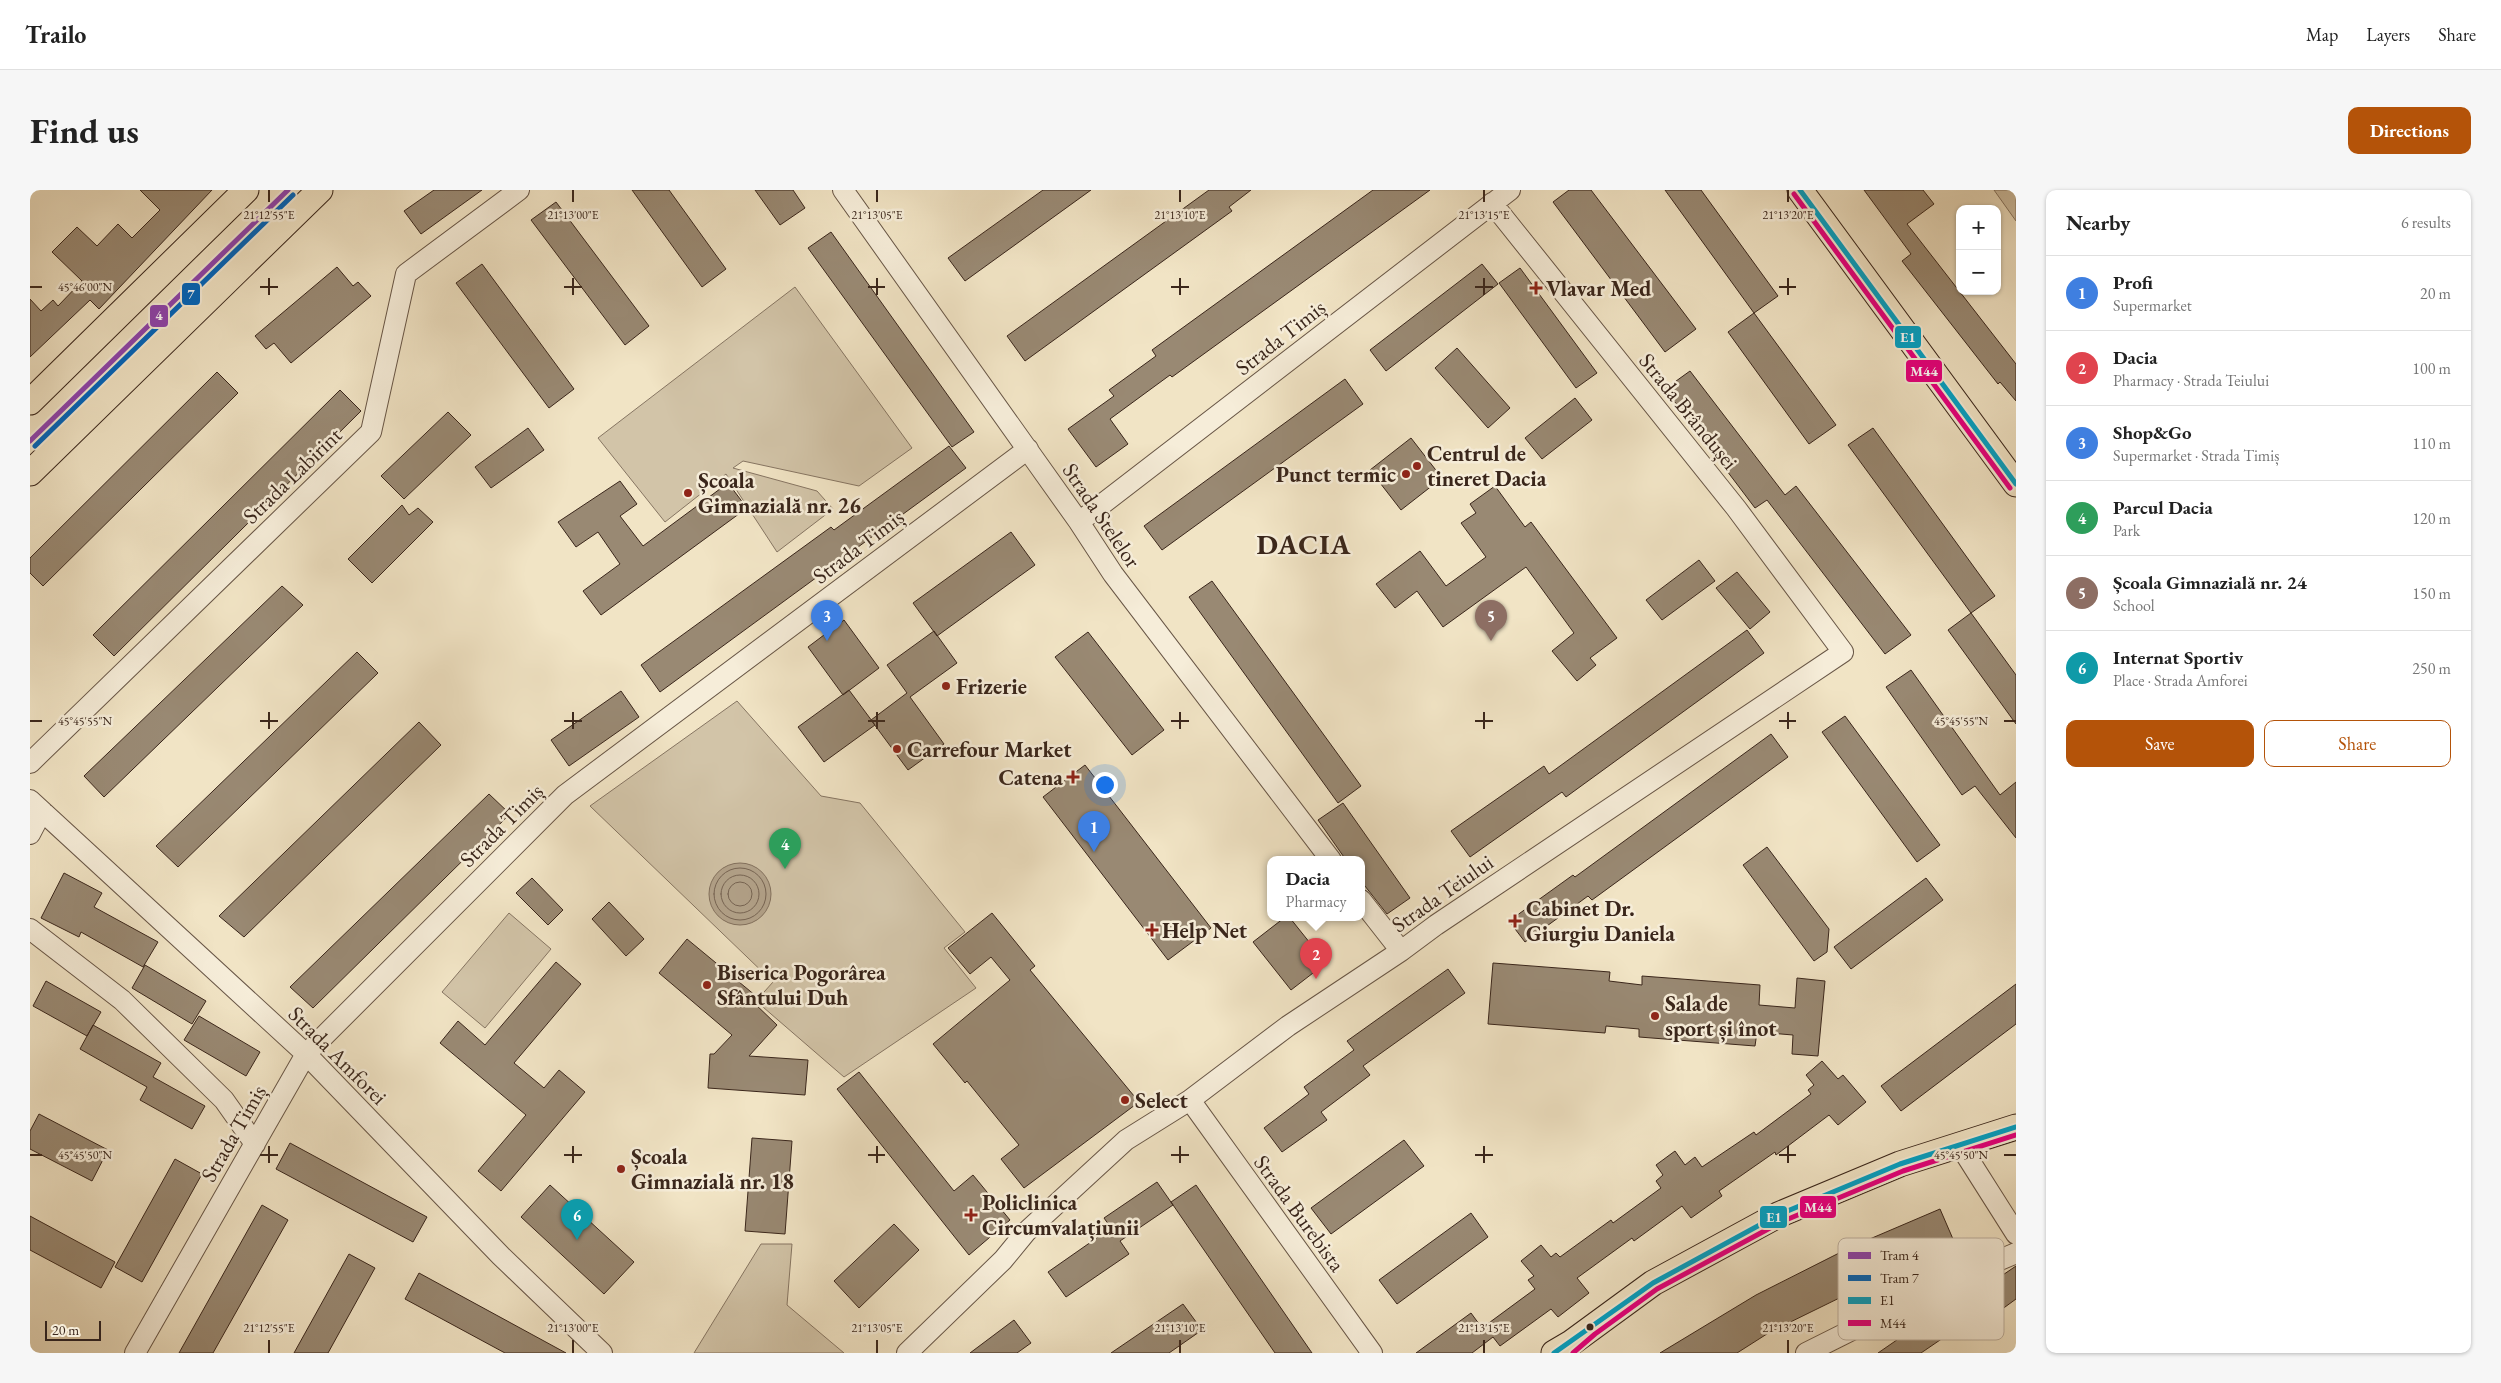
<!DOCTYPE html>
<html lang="en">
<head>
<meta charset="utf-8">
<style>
	body { margin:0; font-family:"EB Garamond",serif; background:#f6f6f6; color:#222 }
	.controls { position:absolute; right:15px; top:15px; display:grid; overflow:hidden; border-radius:10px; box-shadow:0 1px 4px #0004 }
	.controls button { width:45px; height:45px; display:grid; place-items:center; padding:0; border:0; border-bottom:1px solid #e0e0e0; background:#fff; color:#222; font:25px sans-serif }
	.scale { position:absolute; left:15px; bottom:12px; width:56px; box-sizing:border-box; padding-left:5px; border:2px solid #3a261b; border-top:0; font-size:14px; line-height:18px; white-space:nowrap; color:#3a261b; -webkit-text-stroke:4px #f6edd9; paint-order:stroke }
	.you { position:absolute; left:1074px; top:594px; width:18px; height:18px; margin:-12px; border:4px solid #fff; border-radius:50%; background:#1a73e8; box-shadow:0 0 0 8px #1a73e833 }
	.badge { display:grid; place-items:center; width:32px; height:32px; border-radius:50%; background:#b45309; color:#fff; font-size:16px; font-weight:700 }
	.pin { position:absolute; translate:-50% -41px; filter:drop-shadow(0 1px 2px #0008) }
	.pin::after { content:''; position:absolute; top:26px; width:18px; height:15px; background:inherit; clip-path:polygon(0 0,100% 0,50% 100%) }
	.popup { position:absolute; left:1237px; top:666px; width:98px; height:65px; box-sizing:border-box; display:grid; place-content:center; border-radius:10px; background:#fff; filter:drop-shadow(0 1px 4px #0005); font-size:16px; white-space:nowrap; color:#767676 }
	.popup b { font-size:19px; color:#222 }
	.popup::after { content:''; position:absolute; left:50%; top:100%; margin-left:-10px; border:10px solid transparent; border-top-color:#fff }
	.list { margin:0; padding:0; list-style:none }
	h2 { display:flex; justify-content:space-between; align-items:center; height:65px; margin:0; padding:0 20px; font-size:21px }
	h2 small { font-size:16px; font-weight:400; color:#767676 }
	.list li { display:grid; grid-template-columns:32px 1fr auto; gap:15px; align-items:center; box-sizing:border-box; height:75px; padding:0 20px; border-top:1px solid #e0e0e0 }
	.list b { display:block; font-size:19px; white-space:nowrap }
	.list p { margin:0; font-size:16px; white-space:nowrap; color:#767676 }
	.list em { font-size:16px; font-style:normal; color:#767676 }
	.actions { display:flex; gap:10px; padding:15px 20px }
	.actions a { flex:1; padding:11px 0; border:1px solid #b45309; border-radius:10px; text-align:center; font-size:18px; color:#b45309 }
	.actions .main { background:#b45309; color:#fff }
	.map { position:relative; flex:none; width:1986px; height:1163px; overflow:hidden; border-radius:10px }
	header { display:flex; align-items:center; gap:30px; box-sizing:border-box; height:70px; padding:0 25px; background:#fff; border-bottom:1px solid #e0e0e0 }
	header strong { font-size:24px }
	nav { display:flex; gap:28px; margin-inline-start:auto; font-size:18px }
	.intro { display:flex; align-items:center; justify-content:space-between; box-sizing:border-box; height:120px; padding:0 30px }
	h1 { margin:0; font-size:35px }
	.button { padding:12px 22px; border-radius:10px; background:#b45309; color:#fff; font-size:18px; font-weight:700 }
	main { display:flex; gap:30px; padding:0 30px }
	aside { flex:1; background:#fff; border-radius:10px; box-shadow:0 1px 4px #0004 }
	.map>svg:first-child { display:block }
</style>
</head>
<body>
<header>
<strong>Trailo</strong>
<nav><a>Map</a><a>Layers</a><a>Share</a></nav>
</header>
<div class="intro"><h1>Find us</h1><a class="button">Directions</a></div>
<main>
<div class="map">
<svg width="1986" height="1163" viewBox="0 0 1986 1163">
	<rect width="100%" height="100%" fill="#f1e4c5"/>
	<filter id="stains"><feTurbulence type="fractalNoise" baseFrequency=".004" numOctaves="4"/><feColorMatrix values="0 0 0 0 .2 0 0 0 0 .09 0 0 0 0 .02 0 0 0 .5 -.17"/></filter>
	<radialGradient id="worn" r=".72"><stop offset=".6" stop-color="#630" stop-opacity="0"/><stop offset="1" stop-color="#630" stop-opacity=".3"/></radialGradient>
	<path fill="#d2c4a8" stroke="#867562" d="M1964,0H1986V31Z
		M765,97L882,258L829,296L713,271L703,278L787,301L803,319L747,362L696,284L635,332L568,248Z
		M707,511L791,606L830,613L935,742L914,758L946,798L814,887L726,811L743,792L560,616Z
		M479,723L521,759L455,838L412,802Z
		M731,1054H762L757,1115L814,1163H664Z"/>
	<path fill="#b3a38b" stroke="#83715e" d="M679 704a31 31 0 1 1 62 0a31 31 0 1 1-62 0Z"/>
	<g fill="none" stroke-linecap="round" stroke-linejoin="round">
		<path stroke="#766453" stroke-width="1" d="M684 704a26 26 0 1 1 52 0a26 26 0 1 1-52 0Z
			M691 704a19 19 0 1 1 38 0a19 19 0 1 1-38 0Z
			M698 704a12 12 0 1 1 24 0a12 12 0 1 1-24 0Z"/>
	</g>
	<path fill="#998973" stroke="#3a261b" d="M110,0H182L69,119L60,110L0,167V109L11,121L23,110L28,116L52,91L22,62L47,37L67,56L88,34L102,48L130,20Z
		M404,0H452L391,44L374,21Z
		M602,0H639L696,79L672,97Z
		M725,0H763L775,18L750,35Z
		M1013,0H1061L935,91L918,68Z
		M1179,0H1221L1199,17L1202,21L995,171L977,146Z
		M1343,0H1400L1142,187L1140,185L1080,229L1098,254L1066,277L1038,239L1084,206L1079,200L1126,166L1122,160Z
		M1539,0H1561L1666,139L1635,162L1523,12Z
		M1635,0H1671L1748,106L1724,123Z
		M1834,0H1893L1904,14L1877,34L1986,174V211L1970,192L1968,194L1872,71L1881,64Z
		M526,12L619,136L595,155L501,30Z
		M801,42L944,242L922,257L778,58Z
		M452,74L544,199L519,218L426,93Z
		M1452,74L1468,94L1356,181L1340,160Z
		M307,77L323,96L328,92L341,106L261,173L244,153L236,159L225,146Z
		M1490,78L1567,183L1546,198L1469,93Z
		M1724,123L1806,235L1779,254L1698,142Z
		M1427,158L1480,218L1458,238L1405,178Z
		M1660,181L1755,305L1766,296L1881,445L1855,464L1737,310L1725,318L1635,199Z
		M187,182L208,203L13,396L0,383V368Z
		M1315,189L1333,214L1132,360L1114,336Z
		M310,200L331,221L84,466L63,445Z
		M1545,208L1562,230L1512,269L1495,248Z
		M418,222L441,245L374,309L351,286Z
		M498,238L514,260L461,298L445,277Z
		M1843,238L1965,406L1941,423L1818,255Z
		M1381,248L1412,288L1371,320L1340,280Z
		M919,256L936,278L630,502L611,475L801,337L804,340Z
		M590,291L607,314L590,326L613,356L698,293L717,318L571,425L553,401L590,374L568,342L546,357L528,332Z
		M1465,296L1495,337L1501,332L1587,448L1560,468L1566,475L1547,491L1522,461L1544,443L1496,377L1413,437L1387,401L1365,418L1346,394L1390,361L1416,396L1456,367L1431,333L1446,323L1440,314Z
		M372,315L379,325L388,318L403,332L342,393L318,369Z
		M981,342L1005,375L907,446L883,413Z
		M1669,370L1685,391L1632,430L1616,410Z
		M1707,382L1740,422L1720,439L1686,398Z
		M1182,391L1331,596L1308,613L1159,407Z
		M252,396L273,415L74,607L54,586Z
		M1941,423L1986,485V534L1918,440Z
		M814,430L849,478L813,505L778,457Z
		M1717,440L1734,463L1536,607L1532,602L1440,667L1421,641L1514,576L1519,584Z
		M904,441L927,473L880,507L914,554L878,580L841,530L877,503L857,475Z
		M1058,442L1134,540L1102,565L1025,467Z
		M327,462L348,483L148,677L126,656Z
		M1881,480L1970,605L1986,592V648L1945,596L1932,605L1856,497Z
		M819,500L845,535L794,572L768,537Z
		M591,501L609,527L539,576L521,550Z
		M1815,526L1910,655L1887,672L1792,542Z
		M389,532L411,555L214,747L189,726Z
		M1741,544L1758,567L1562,710L1558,706L1495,752L1479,731L1543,685L1545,687Z
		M1055,575L1181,738L1138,770L1013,607Z
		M459,604L480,624L283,818L260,797Z
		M1313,613L1380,708L1357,724L1331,691V670H1316L1288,630Z
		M1737,657L1799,739L1797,762L1784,771L1713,675Z
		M34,683L72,703L64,717L128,752L113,777L51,742L49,747L11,728Z
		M502,688L533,720L518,735L486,703Z
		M1896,688L1913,710L1821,779L1804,757Z
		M579,712L614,749L596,766L562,729Z
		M962,723L1005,776L1000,780L1109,912L994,998L971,969L989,955L937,891L935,893L903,854L980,790L961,767L940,784L918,758Z
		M1254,728H1260L1296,773L1261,800L1223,752Z
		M657,749L726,806L722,811L747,835L719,866L778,870L775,905L678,898L680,864H684L702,845L629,783Z
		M526,772L551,794L484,873L514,898L529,880L555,902L471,1001L448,981L496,925L410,853L428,831L455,855Z
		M1463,773L1580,782L1579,791L1612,795V786L1730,795L1729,815L1765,818L1767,788L1795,791L1788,866L1762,864L1763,845L1727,842L1725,856L1609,847V839L1576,836L1575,843L1458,834Z
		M115,775L176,811L162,834L102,798Z
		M1418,779L1435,803L1333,876L1340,885L1291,922L1297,930L1252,962L1234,938L1279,904L1274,897L1324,860L1317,851Z
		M16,791L71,822L57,846L3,816Z
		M1986,794V834L1871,921L1851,896Z
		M169,826L230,862L216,886L154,850Z
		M63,835L131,873L123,887L175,916L162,939L110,910L117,897L50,859Z
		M1792,871L1808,889L1813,885L1836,912L1808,935L1799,925L1746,965L1745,962L1689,1001L1692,1006L1661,1028L1652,1016L1604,1051L1602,1048L1547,1088L1559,1103L1528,1127L1521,1119L1470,1156L1463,1147L1442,1163H1386L1441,1123L1452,1138L1505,1099L1498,1090L1504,1086L1491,1071L1511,1055L1521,1067L1526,1063L1530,1067L1581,1030L1583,1033L1631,998L1626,991L1633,985L1626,975L1645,961L1655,975L1665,967L1672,977L1724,942L1726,945L1781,904L1778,900L1784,895L1776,885Z
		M829,882L924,1001L943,985L980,1030L939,1065L807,899Z
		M9,924L78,960L62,991L0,959V941Z
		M722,948L762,951L755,1044L715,1041Z
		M1374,950L1394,976L1301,1044L1281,1018Z
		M260,953L397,1027L383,1052L246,979Z
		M145,969L172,984L112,1092L85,1077Z
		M1127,992L1143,1015L1090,1051L1099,1064L1036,1107L1018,1082L1081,1038L1074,1028Z
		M520,995L604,1072L574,1104L491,1027Z
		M1166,995L1208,1056L1282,1163H1245L1183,1073L1141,1012Z
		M232,1015L258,1030L183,1163H149Z
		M1910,1019L1926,1056L1840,1093L1740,1142L1707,1163H1630L1726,1105L1821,1057Z
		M1441,1023L1458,1047L1367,1114L1349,1090Z
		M0,1026L85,1072L71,1098L0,1060Z
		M864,1034L889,1060L829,1118L804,1091Z
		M319,1064L345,1078L298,1163H264Z
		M1986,1076V1109L1938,1144L1932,1135L1891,1163H1848L1916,1116L1920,1121Z
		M389,1083L536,1163H475L375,1109Z
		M1153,1114L1172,1140L1139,1163H1081Z
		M984,1130L1001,1153L987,1163H940Z"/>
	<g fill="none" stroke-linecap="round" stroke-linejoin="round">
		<defs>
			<path id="minor" d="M813,0L1049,332L1083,384L1301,670
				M1049,332L1480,0
				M0,573L341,242L376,84L489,0
				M0,610L276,864L471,1066L572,1163
				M0,644L12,621
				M1331,710L1371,761
				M0,739L92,810L194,910L225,954
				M1160,910L1342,1163
				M1929,954L1986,1044
				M105,1163L276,864L535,605L998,259
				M877,1163L973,1070L996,1042L1096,950L1160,910L1258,836L1371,761L1406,735L1813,462L1706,318L1462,13
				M1776,1163L1916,1093L1986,1063"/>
			<path id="major" d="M1770,0L1986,294
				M0,212L216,0
				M0,283L290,0
				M1524,1163L1541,1153L1623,1093L1748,1025L1870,974L1986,937"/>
		</defs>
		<use href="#minor" stroke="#685646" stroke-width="22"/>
		<use href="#major" stroke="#3a261b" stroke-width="27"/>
		<use href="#minor" stroke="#f6edd9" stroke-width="20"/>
		<use href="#major" stroke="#f1e4c5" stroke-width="25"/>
		<defs>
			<path id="bus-1" d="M1770,0L1986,294
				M1524,1163L1623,1093L1748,1025L1870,974L1986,937"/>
			<path id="bus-2" d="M1764,4L1980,298
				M1543,1163L1565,1144L1627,1099L1751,1032L1873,981L1986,945"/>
		</defs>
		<use href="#bus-1" stroke="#f6edd9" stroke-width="9"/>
		<use href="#bus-2" stroke="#f6edd9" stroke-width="9"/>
		<use href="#bus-1" stroke="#03a2c5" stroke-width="5"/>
		<use href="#bus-2" stroke="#e5007d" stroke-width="5"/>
		<defs>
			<path id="tram-1" d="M0,251L258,0"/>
			<path id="tram-2" d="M5,256L263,5"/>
		</defs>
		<use href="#tram-1" stroke="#f6edd9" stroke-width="9"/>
		<use href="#tram-2" stroke="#f6edd9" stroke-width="9"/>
		<use href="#tram-1" stroke="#8e44ad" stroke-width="5"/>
		<use href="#tram-2" stroke="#0065bd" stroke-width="5"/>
	</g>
	<path fill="none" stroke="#3a261b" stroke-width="2" d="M239,0V12M543,0V12M847,0V12M1150,0V12M1454,0V12M1758,0V12M239,88V105M543,88V105M847,88V105M1150,88V105M1454,88V105M1758,88V105M0,97H12M230,97H248M534,97H552M838,97H855M1141,97H1159M1445,97H1463M1749,97H1766M239,522V539M543,522V539M847,522V539M1150,522V539M1454,522V539M1758,522V539M0,531H12M230,531H248M534,531H552M838,531H855M1141,531H1159M1445,531H1463M1749,531H1766M1974,531H1986M239,956V973M543,956V973M847,956V973M1150,956V973M1454,956V973M1758,956V973M0,965H12M230,965H248M534,965H552M838,965H855M1141,965H1159M1445,965H1463M1749,965H1766M1974,965H1986M239,1150V1163M543,1150V1163M847,1150V1163M1150,1150V1163M1454,1150V1163M1758,1150V1163"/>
	<g fill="#8f2418" stroke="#f6edd9" stroke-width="2">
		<path d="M1503.5 90.5h5v5h5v5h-5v5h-5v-5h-5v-5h5z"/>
		<circle cx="1387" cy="276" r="5"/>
		<circle cx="1376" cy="284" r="5"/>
		<circle cx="658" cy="303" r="5"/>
		<circle cx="916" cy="496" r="5"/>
		<circle cx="867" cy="559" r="5"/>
		<path d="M1040.5 579.5h5v5h5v5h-5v5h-5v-5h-5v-5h5z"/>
		<path d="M1482.5 723.5h5v5h5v5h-5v5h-5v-5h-5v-5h5z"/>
		<path d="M1119.5 732.5h5v5h5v5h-5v5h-5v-5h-5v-5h5z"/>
		<circle cx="677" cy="795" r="5"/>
		<circle cx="1625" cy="826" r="5"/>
		<circle cx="1095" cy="910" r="5"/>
		<circle cx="591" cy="979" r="5"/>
		<path d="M938.5 1017.5h5v5h5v5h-5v5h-5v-5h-5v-5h5z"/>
	</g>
	<circle fill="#3a261b" stroke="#f6edd9" stroke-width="2" cx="1560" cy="1137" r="4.5"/>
	<g text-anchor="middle" stroke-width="5" stroke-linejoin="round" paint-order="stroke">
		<g font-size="22" font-weight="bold" fill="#3a261b" stroke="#f6edd9" text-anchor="start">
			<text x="1516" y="106">Vlavar Med</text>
			<text x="1397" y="271">Centrul de<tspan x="1397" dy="25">tineret Dacia</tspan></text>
			<text x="1366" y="292" text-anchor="end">Punct termic</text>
			<text x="668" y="298">Școala<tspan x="668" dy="25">Gimnazială nr. 26</tspan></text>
			<text x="926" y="504">Frizerie</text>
			<text x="877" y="567">Carrefour Market</text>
			<text x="1033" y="595" text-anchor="end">Catena</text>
			<text x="1496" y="726">Cabinet Dr.<tspan x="1496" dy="25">Giurgiu Daniela</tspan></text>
			<text x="1132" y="748">Help Net</text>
			<text x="687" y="790">Biserica Pogorârea<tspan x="687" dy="25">Sfântului Duh</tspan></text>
			<text x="1635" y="821">Sala de<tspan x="1635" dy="25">sport și înot</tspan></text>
			<text x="1105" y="918">Select</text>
			<text x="601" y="974">Școala<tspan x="601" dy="25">Gimnazială nr. 18</tspan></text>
			<text x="952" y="1020">Policlinica<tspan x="952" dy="25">Circumvalațiunii</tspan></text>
		</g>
		<g font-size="22" fill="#3a261b" stroke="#f6edd9">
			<text transform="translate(1250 147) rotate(-38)" y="8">Strada Timiș</text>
			<text transform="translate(1659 221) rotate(51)" y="8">Strada Brândușei</text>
			<text transform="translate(262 285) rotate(-44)" y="8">Strada Labirint</text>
			<text transform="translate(1072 325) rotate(56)" y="8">Strada Stelelor</text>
			<text transform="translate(828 356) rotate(-37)" y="8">Strada Timiș</text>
			<text transform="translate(471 635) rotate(-45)" y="8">Strada Timiș</text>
			<text transform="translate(1412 703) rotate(-35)" y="8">Strada Teiului</text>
			<text transform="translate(308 865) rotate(45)" y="8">Strada Amforei</text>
			<text transform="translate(203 943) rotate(-60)" y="8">Strada Timiș</text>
			<text transform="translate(1270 1023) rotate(54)" y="8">Strada Burebista</text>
		</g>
		<g font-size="28" font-weight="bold" letter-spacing="1" fill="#3a261b" stroke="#f6edd9">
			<text x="1274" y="364">DACIA</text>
		</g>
	</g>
	<rect x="1808" y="1048" width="166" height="102" rx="8" fill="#f6edd9" stroke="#beb1a0" stroke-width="1"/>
	<rect x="1818" y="1062" width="23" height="7" fill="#8e44ad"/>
	<rect x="1818" y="1085" width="23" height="6" fill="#0065bd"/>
	<rect x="1818" y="1107" width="23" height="7" fill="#03a2c5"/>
	<rect x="1818" y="1130" width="23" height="6" fill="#e5007d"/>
	<g font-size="14" fill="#3a261b">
		<text x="1850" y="1070">Tram 4</text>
		<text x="1850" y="1093">Tram 7</text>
		<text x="1850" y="1115">E1</text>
		<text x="1850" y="1138">M44</text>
	</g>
	<g font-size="12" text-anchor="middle" fill="#3a261b" stroke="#f6edd9" stroke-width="5" stroke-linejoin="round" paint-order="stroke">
		<text x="239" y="29">21°12'55"E</text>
		<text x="543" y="29">21°13'00"E</text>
		<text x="847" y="29">21°13'05"E</text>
		<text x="1150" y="29">21°13'10"E</text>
		<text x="1454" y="29">21°13'15"E</text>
		<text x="1758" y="29">21°13'20"E</text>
		<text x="55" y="101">45°46'00"N</text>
		<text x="55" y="535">45°45'55"N</text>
		<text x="1931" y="535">45°45'55"N</text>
		<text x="55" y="969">45°45'50"N</text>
		<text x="1931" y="969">45°45'50"N</text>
		<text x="239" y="1142">21°12'55"E</text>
		<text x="543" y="1142">21°13'00"E</text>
		<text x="847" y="1142">21°13'05"E</text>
		<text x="1150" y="1142">21°13'10"E</text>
		<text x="1454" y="1142">21°13'15"E</text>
		<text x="1758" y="1142">21°13'20"E</text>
	</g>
	<g stroke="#f6edd9" stroke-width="2">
		<rect x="151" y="92" width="20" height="24" rx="5" fill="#0065bd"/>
		<rect x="119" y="114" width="20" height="24" rx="5" fill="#8e44ad"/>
		<rect x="1864" y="135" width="28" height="24" rx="5" fill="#03a2c5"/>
		<rect x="1875" y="169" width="38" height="24" rx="5" fill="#e5007d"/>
		<rect x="1769" y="1005" width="38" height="24" rx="5" fill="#e5007d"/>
		<rect x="1729" y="1015" width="29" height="24" rx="5" fill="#03a2c5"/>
	</g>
	<g font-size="14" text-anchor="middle" font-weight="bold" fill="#fff">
		<text x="161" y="109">7</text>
		<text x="129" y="130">4</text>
		<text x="1878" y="152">E1</text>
		<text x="1894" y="186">M44</text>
		<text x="1788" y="1022">M44</text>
		<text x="1744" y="1032">E1</text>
	</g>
	<rect width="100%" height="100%" filter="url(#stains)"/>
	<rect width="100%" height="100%" fill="url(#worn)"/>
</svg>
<div class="controls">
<button>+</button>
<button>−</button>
</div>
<div class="scale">20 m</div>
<div class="you"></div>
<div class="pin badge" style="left:1064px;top:662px;background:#3f7fe0">1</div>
<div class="pin badge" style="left:1286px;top:789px;background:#e0444e">2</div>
<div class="popup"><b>Dacia</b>Pharmacy</div>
<div class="pin badge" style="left:797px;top:451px;background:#3f7fe0">3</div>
<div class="pin badge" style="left:755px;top:679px;background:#2e9e5b">4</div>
<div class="pin badge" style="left:1461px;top:451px;background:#8d6e63">5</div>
<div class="pin badge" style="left:547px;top:1050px;background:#0f9aa8">6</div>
</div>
<aside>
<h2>Nearby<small>6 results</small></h2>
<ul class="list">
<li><span class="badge" style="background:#3f7fe0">1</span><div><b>Profi</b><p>Supermarket</p></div><em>20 m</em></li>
<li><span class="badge" style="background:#e0444e">2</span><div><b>Dacia</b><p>Pharmacy · Strada Teiului</p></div><em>100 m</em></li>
<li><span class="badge" style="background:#3f7fe0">3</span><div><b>Shop&amp;Go</b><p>Supermarket · Strada Timiș</p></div><em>110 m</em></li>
<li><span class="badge" style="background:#2e9e5b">4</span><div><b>Parcul Dacia</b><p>Park</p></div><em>120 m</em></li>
<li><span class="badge" style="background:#8d6e63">5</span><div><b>Școala Gimnazială nr. 24</b><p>School</p></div><em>150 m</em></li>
<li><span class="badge" style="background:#0f9aa8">6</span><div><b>Internat Sportiv</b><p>Place · Strada Amforei</p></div><em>250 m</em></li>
</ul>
<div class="actions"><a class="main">Save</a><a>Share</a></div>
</aside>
</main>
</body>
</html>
